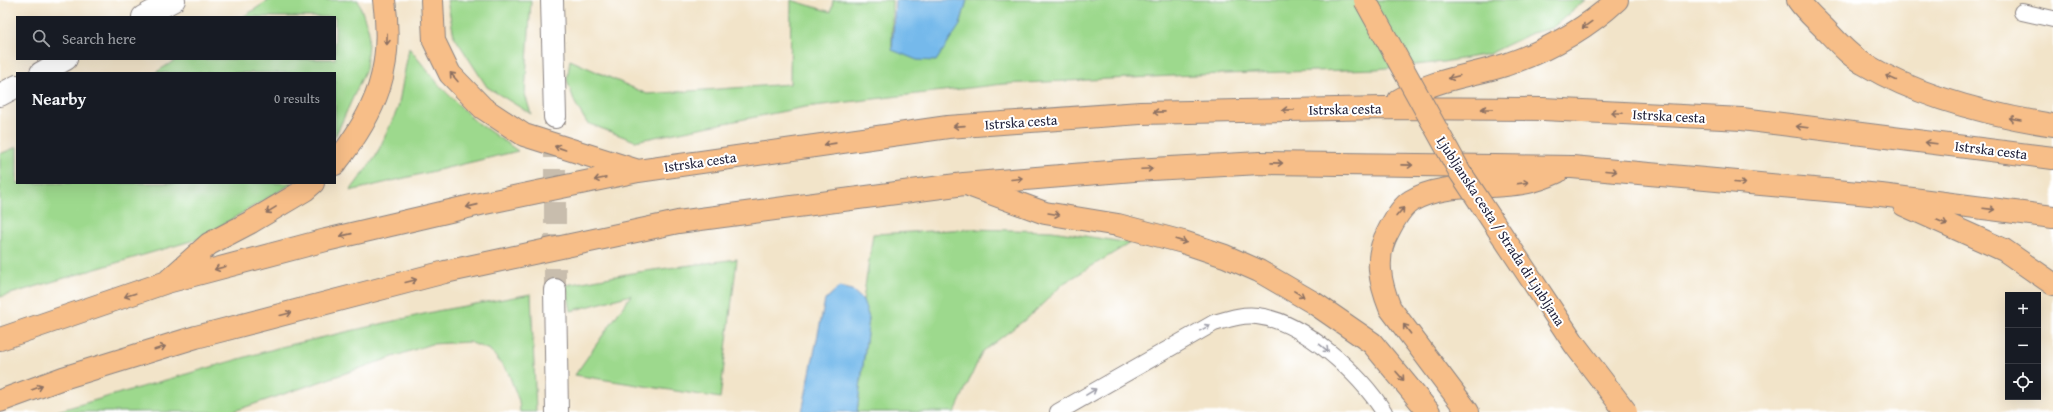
<!DOCTYPE html>
<html lang="en">
<head>
<meta charset="utf-8">
<style>
	body { margin:0; font-family:"Gentium Book Plus",serif; background:#242831; color:#f1f3f6 }
	.controls { position:absolute; right:12px; bottom:12px; display:grid; overflow:hidden; border-radius:0px; box-shadow:0 4px 16px #0002 }
	.controls button { width:36px; height:36px; display:grid; place-items:center; padding:0; border:0; border-bottom:1px solid #363941; background:#171b24; color:#f1f3f6; font:20px sans-serif }
	.list { margin:0; padding:0; list-style:none }
	h2 { display:flex; justify-content:space-between; align-items:center; height:52px; margin:0; padding:0 16px; font-size:17px }
	h2 small { font-size:13px; font-weight:400; color:#9ea1a6 }
	.icon { flex:none; width:22px; height:22px; fill:none; stroke:currentColor; stroke-width:2; stroke-linecap:round; stroke-linejoin:round }
	.map { position:relative; flex:none; width:2053px; height:412px; overflow:hidden }
	.search { position:absolute; background:#171b24; box-shadow:0 4px 16px #0002; left:16px; top:16px; width:320px; height:44px; display:flex; align-items:center; gap:10px; box-sizing:border-box; padding:0 14px; border-radius:0px; color:#9ea1a6; font-size:15px }
	.panel { position:absolute; background:#171b24; box-shadow:0 4px 16px #0002; left:16px; top:72px; width:320px; height:112px; border-radius:0px }
	.map>svg:first-child { display:block }
</style>
</head>
<body>
<div class="map">
<svg width="2053" height="412" viewBox="0 0 2053 412">
	<rect width="100%" height="100%" fill="#fff"/>
	<filter id="ink" filterUnits="userSpaceOnUse"><feTurbulence type="fractalNoise" baseFrequency=".025" numOctaves="2"/><feDisplacementMap in="SourceGraphic" scale="8" xChannelSelector="R" yChannelSelector="G"/><feConvolveMatrix kernelMatrix="1 2 1 2 8 2 1 2 1" color-interpolation-filters="sRGB"/></filter>
	<filter id="wash" filterUnits="userSpaceOnUse"><feTurbulence type="fractalNoise" baseFrequency=".012" numOctaves="4" result="noise"/><feDisplacementMap in="SourceGraphic" scale="16" xChannelSelector="R" yChannelSelector="G"/><feGaussianBlur stdDeviation="0.9" result="paint"/><feColorMatrix in="noise" values="0 0 0 0 0 0 0 0 0 0 0 0 0 0 0 0 0 1.4 0 .05"/><feComposite in="paint" operator="in"/></filter>
	<g filter="url(#wash)">
		<rect width="100%" height="100%" fill="#f2e4c9"/>
		<path fill="#9dd98d" stroke="#607e64" d="M269,0H358L369,31L366,69L335,137V73H155L177,59H335V17H243Z
			M447,0H531L525,94L531,114L487,87L454,36Z
			M791,0L831,12L833,0H892V50L960,25L967,0H1585L1552,28L1532,33L1489,54L1443,62L1376,69L1194,75L1003,84L805,107L635,141L587,123L575,103L567,80L570,60L647,94L790,84Z
			M409,48L440,86L475,121L518,151L350,191L376,156L398,108Z
			M17,147V183H293L198,239L0,297V154Z
			M970,229L1052,231L1130,243L1064,283L1030,316L982,352L955,412H857L869,318L863,300L873,234Z
			M737,259L720,398L575,375L631,295L571,311L566,285L638,272Z
			M531,294L536,412H520L519,401L508,372L490,350L469,342L431,344L231,412H54L281,347L437,311Z"/>
		<path fill="#75b9eb" stroke="#4c6e93" d="M895,0H967L960,25L936,61L917,60L892,50Z
			M839,287L852,290L863,300L869,318L857,412H802L825,300Z"/>
	</g>
	<g filter="url(#ink)">
		<g fill="none" stroke-linecap="round" stroke-linejoin="round">
			<path stroke="#c8bdad" stroke-width="22" stroke-dasharray="22 11" stroke-linecap="butt" d="M555,290V117"/>
			<defs>
				<path id="service" d="M2022,12L2053,19
					M1058,412L1214,323C1228,319 1243,314 1257,316C1303,321 1360,374 1384,412"/>
				<path id="minor" d="M552,0L555,117
					M555,290L557,412"/>
				<path id="tertiary" d="M143,17L174,0
					M41,73L66,59
					M0,95L17,86"/>
				<path id="trunk" d="M432,0L434,41L450,74L483,108L524,135L635,170
					M1798,0C1805,10 1814,18 1823,27C1836,40 1849,56 1866,65C1920,97 1991,115 2053,125
					M1399,100C1435,79 1467,77 1505,65C1546,51 1586,29 1617,0
					M335,164C377,111 394,68 384,0
					M971,186L1045,213L1118,225L1183,242L1225,256L1259,271L1314,303L1372,343L1429,412
					M1904,205L2004,250L2053,284
					M170,279L209,244L251,222L305,190L313,183
					M0,339L167,282L326,240L480,204L638,171L948,127L1140,113L1383,108L1543,109L1742,119L2053,158
					M0,401L63,378L196,337L445,272L678,222L964,184L1134,170L1260,163L1572,167L1881,195L2053,217
					M1468,412L1390,308C1380,283 1374,257 1388,232C1393,222 1401,207 1411,201C1443,181 1492,190 1528,182C1538,180 1548,176 1557,172"/>
			</defs>
			<use href="#service" stroke="#8a8382" stroke-width="18"/>
			<use href="#minor" stroke="#8a8382" stroke-width="24"/>
			<use href="#tertiary" stroke="#8a8382" stroke-width="24"/>
			<use href="#trunk" stroke="#8a8382" stroke-width="24"/>
			<use href="#service" stroke="#fff" stroke-width="16"/>
			<use href="#minor" stroke="#fff" stroke-width="22"/>
			<use href="#tertiary" stroke="#fff" stroke-width="22"/>
			<use href="#trunk" stroke="#f7be88" stroke-width="22"/>
			<defs>
				<path id="primary-bridge" d="M1365,0L1460,172L1575,345L1626,412"/>
			</defs>
			<use href="#primary-bridge" stroke="#8a8382" stroke-width="24" stroke-linecap="butt"/>
			<use href="#primary-bridge" stroke="#f7be88" stroke-width="22"/>
		</g>
		<defs><path id="oneway-shaft" d="M-6 0H5M1.5-3L5.5 0L1.5 3" fill="none" stroke-width="1.6" stroke-linecap="round" stroke-linejoin="round"/></defs>
		<g stroke="#8c7062">
			<use href="#oneway-shaft" transform="translate(1587 25) rotate(144)"/>
			<use href="#oneway-shaft" transform="translate(387 39) rotate(91)"/>
			<use href="#oneway-shaft" transform="translate(454 77) rotate(-131)"/>
			<use href="#oneway-shaft" transform="translate(1454 77) rotate(165)"/>
			<use href="#oneway-shaft" transform="translate(1891 78) rotate(-155)"/>
			<use href="#oneway-shaft" transform="translate(1487 109) rotate(-180)"/>
			<use href="#oneway-shaft" transform="translate(1288 110) rotate(179)"/>
			<use href="#oneway-shaft" transform="translate(1159 112) rotate(179)"/>
			<use href="#oneway-shaft" transform="translate(1617 113) rotate(-177)"/>
			<use href="#oneway-shaft" transform="translate(2015 119) rotate(-170)"/>
			<use href="#oneway-shaft" transform="translate(959 126) rotate(176)"/>
			<use href="#oneway-shaft" transform="translate(1802 127) rotate(-173)"/>
			<use href="#oneway-shaft" transform="translate(1931 143) rotate(-173)"/>
			<use href="#oneway-shaft" transform="translate(830 144) rotate(172)"/>
			<use href="#oneway-shaft" transform="translate(560 148) rotate(-161)"/>
			<use href="#oneway-shaft" transform="translate(1277 163) rotate(1)"/>
			<use href="#oneway-shaft" transform="translate(1407 165) rotate(1)"/>
			<use href="#oneway-shaft" transform="translate(1147 169) rotate(-3)"/>
			<use href="#oneway-shaft" transform="translate(1611 171) rotate(5)"/>
			<use href="#oneway-shaft" transform="translate(600 179) rotate(168)"/>
			<use href="#oneway-shaft" transform="translate(1017 179) rotate(-5)"/>
			<use href="#oneway-shaft" transform="translate(1523 183) rotate(-7)"/>
			<use href="#oneway-shaft" transform="translate(1740 183) rotate(5)"/>
			<use href="#oneway-shaft" transform="translate(472 206) rotate(167)"/>
			<use href="#oneway-shaft" transform="translate(1989 209) rotate(7)"/>
			<use href="#oneway-shaft" transform="translate(271 210) rotate(149)"/>
			<use href="#oneway-shaft" transform="translate(1400 212) rotate(-49)"/>
			<use href="#oneway-shaft" transform="translate(1054 214) rotate(9)"/>
			<use href="#oneway-shaft" transform="translate(1942 222) rotate(23)"/>
			<use href="#oneway-shaft" transform="translate(346 235) rotate(167)"/>
			<use href="#oneway-shaft" transform="translate(1181 241) rotate(16)"/>
			<use href="#oneway-shaft" transform="translate(220 268) rotate(165)"/>
			<use href="#oneway-shaft" transform="translate(411 281) rotate(-15)"/>
			<use href="#oneway-shaft" transform="translate(1299 294) rotate(31)"/>
			<use href="#oneway-shaft" transform="translate(130 295) rotate(162)"/>
			<use href="#oneway-shaft" transform="translate(286 314) rotate(-15)"/>
			<use href="#oneway-shaft" transform="translate(1407 329) rotate(-127)"/>
			<use href="#oneway-shaft" transform="translate(160 348) rotate(-17)"/>
			<use href="#oneway-shaft" transform="translate(1400 376) rotate(49)"/>
			<use href="#oneway-shaft" transform="translate(37 388) rotate(-20)"/>
		</g>
		<g stroke="#9c9ca7">
			<use href="#oneway-shaft" transform="translate(1205 328) rotate(-29)"/>
			<use href="#oneway-shaft" transform="translate(1324 348) rotate(39)"/>
			<use href="#oneway-shaft" transform="translate(1091 392) rotate(-31)"/>
		</g>
	</g>
	<g text-anchor="middle" stroke-width="4" stroke-linejoin="round" paint-order="stroke">
		<g font-size="14" fill="#22223b" stroke="#fff">
			<text transform="translate(1345 109) rotate(-1)" y="5">Istrska cesta</text>
			<text transform="translate(1669 116) rotate(3)" y="5">Istrska cesta</text>
			<text transform="translate(1021 122) rotate(-4)" y="5">Istrska cesta</text>
			<text transform="translate(1991 150) rotate(7)" y="5">Istrska cesta</text>
			<text transform="translate(700 162) rotate(-8)" y="5">Istrska cesta</text>
			<text transform="translate(1501 231) rotate(57)" y="5">Ljubljanska cesta / Strada di Ljubljana</text>
		</g>
	</g>
</svg>
<div class="controls">
<button>+</button>
<button>−</button>
<button><svg class="icon" aria-label="locate" viewBox="0 0 24 24"><circle cx="12" cy="12" r="6"/><path d="M12 2v4M12 18v4M2 12h4M18 12h4"/></svg></button>
</div>
<div class="search"><svg class="icon" aria-label="search" viewBox="0 0 24 24"><circle cx="10" cy="10" r="6"/><path d="M15 15l6 6"/></svg>Search here</div>
<section class="panel">
<h2>Nearby<small>0 results</small></h2>
<ul class="list">
</ul>
</section>
</div>
</body>
</html>
